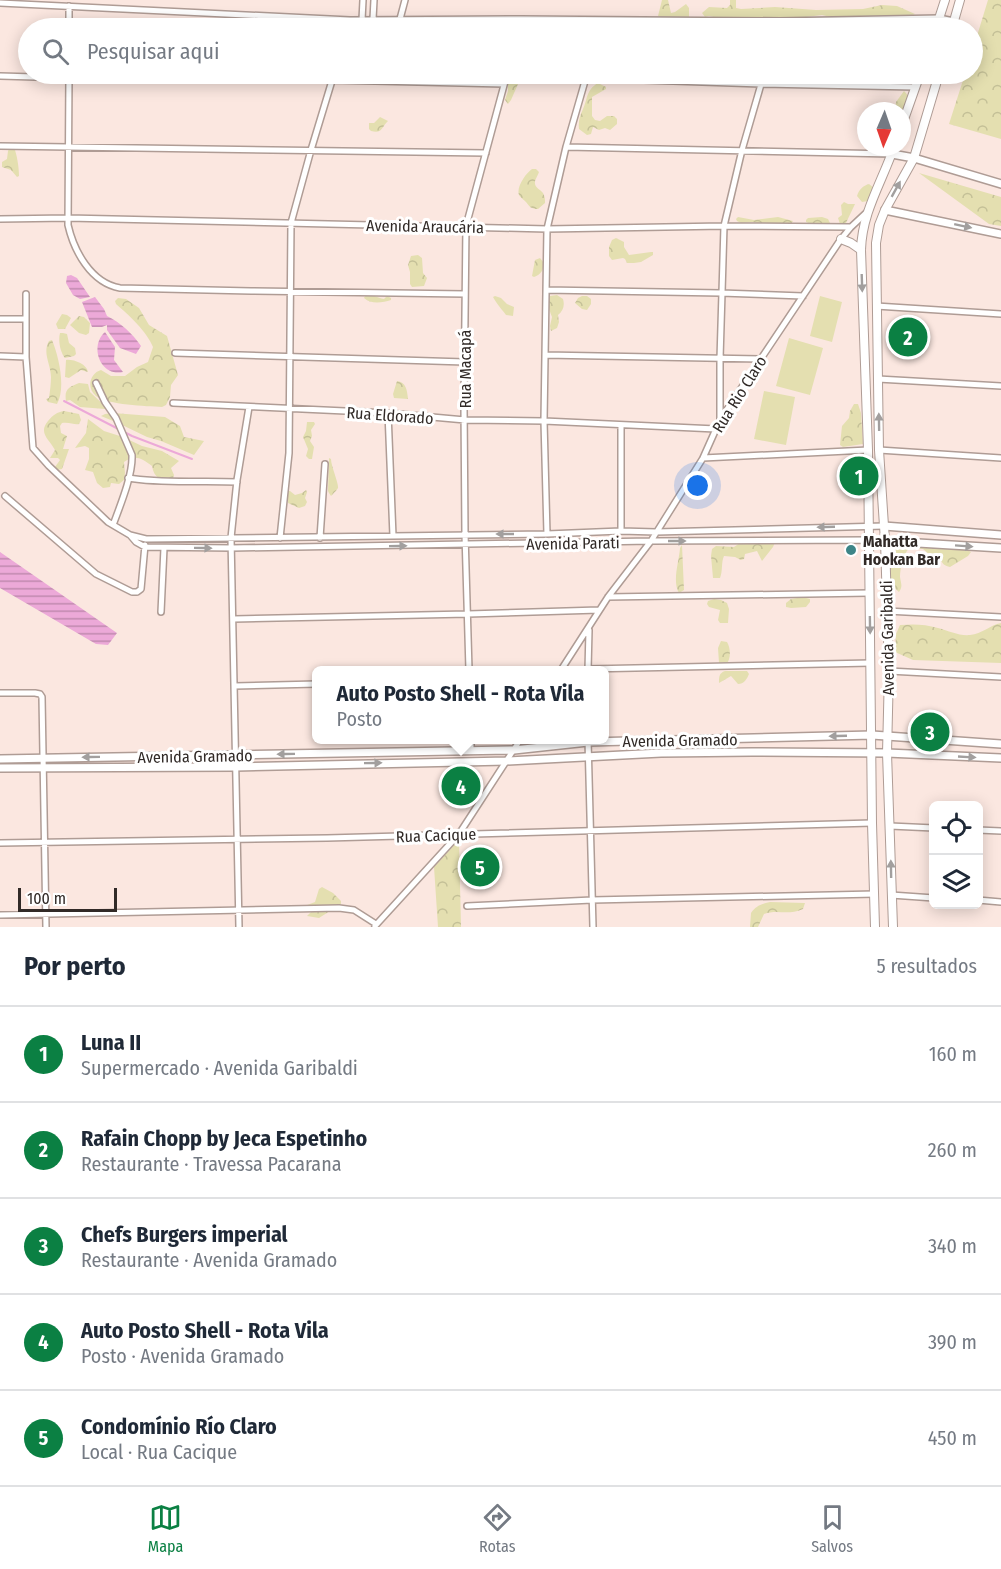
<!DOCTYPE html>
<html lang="pt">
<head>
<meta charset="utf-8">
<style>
	body { margin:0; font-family:"Fira Sans Condensed",sans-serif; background:#f2f2f3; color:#1f2937 }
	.controls { position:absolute; right:18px; bottom:18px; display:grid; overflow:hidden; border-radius:9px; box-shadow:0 3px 15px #0003 }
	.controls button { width:54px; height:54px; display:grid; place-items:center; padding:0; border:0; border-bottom:2px solid #e0e1e3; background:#fff; color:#1f2937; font:30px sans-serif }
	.compass { position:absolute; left:857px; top:102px; width:54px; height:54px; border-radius:50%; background:#fff; box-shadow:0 3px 15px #0003; rotate:182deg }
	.scale { position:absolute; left:18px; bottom:15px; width:99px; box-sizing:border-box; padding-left:6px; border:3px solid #312a27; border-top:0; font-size:16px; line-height:21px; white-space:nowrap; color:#312a27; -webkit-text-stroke:4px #fff; paint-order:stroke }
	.you { position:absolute; left:698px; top:486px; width:21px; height:21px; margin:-15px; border:4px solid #fff; border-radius:50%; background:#1a73e8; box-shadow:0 0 0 9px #1a73e833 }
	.badge { display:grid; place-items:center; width:39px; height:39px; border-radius:50%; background:#0b8043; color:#fff; font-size:20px; font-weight:700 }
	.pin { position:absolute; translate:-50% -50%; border:3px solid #fff; box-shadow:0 2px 6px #0006 }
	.popup { position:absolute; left:312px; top:666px; width:297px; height:78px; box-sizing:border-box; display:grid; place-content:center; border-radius:9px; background:#fff; filter:drop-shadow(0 2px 4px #0005); font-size:20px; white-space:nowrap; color:#747a83 }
	.popup b { font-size:22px; color:#1f2937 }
	.popup::after { content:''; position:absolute; left:50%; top:100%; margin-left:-12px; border:12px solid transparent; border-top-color:#fff }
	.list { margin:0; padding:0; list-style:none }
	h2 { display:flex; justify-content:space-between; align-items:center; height:78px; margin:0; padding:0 24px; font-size:26px }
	h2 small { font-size:20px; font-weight:400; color:#747a83 }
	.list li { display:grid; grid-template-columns:39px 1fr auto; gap:18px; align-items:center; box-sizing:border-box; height:96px; padding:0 24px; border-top:2px solid #e0e1e3 }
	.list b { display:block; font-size:22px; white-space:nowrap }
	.list p { margin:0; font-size:20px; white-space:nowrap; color:#747a83 }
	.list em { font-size:20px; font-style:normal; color:#747a83 }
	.icon { flex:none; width:33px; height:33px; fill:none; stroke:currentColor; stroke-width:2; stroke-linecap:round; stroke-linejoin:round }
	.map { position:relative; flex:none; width:1001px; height:927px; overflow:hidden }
	.search { position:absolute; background:#fff; box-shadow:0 3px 15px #0003; left:18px; right:18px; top:18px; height:66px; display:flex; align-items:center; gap:15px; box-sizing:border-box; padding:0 21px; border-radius:33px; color:#747a83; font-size:22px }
	.sheet { height:558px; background:#fff }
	nav { display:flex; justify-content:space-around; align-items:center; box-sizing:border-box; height:84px; border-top:2px solid #e0e1e3; background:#fff; font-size:16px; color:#747a83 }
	nav a { display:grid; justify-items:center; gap:3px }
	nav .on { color:#0b8043 }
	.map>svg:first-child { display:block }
</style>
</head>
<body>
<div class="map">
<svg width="1001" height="927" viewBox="0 0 1001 927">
	<defs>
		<pattern id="forest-crowns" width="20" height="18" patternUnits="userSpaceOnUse" patternTransform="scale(1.5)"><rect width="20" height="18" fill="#e4dfb0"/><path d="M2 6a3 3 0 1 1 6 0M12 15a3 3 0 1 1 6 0" fill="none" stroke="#c4c097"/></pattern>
		<pattern id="water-rules" width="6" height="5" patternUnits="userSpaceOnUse" patternTransform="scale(1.5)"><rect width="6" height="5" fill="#eca9d8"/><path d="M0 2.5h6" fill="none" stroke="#c08aaf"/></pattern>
	</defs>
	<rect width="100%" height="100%" fill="#fbe7e0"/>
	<path fill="url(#forest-crowns)" d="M662,0H668L671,13L675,12L686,4L689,8V17C680,19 666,21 658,16Z
		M730,0H736V8L741,9L775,7L816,10L863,9L882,5L897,6L915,14L907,17L835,18L822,15L806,17H759L748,19L718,18L709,16L705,17L702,13L709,7L727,8L730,5Z
		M988,0H1001V139L949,124L965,74H972L973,49Z
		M569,23L578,25L590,23L594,25L596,28H557L559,26Z
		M540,74H585L584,78L581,81L559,74L550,76Z
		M511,78L515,79L518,84L511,100L508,104L505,100L508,91V84Z
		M598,83L606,87V89L592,97V116L595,120L600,121L607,116H614L617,119V124L610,130L605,128L599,130L593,127L591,134L587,135L579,129C578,121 580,116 583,109C588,98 586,90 598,83Z
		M904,91C914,99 905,113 902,123V111H895L896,102Z
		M380,117L388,121C381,128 382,134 371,131L369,129V123H374Z
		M10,147H14C17,155 19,167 19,176L17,177L11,170L2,167V162L7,159L8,151Z
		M532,169H536L539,172C538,175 536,178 535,181C534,188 540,189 543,193C545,197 545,199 545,203L538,209C531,209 530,207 526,202C524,200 520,197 519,195C516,187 526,173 532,169Z
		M919,173L1001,197V226L989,224Z
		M869,184L874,188L868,201L862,202L857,196C859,189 863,186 869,184Z
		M844,202L848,204H855L845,225L840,224L838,218L842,215L841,205Z
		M738,217L754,220L778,217L793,221L791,224H761L753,222L741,223L737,221L736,219Z
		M822,217L828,219L831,225L811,224L806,222V220L808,218Z
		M616,238L624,242V247L629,255L651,252H653V255L641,262L634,263H627L625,259L623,258L612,260L609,256V247L612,240Z
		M418,255L422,258L423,273L427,278L424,286L412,287L410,284V272L408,265L411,256Z
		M540,258L544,263C544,269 541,275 534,277L532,276L535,260Z
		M366,294C373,294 377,298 384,299L387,296L391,298V300C382,303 370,304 364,298Z
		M557,295L563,299C565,306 563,311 558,315L559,322L557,328L551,331L550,326L552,317C549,310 547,303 550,296Z
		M495,296L501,298L507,304L514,307L513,316L506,315C503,311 496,303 493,297Z
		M582,296H587L591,299V304L587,310L582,309L575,303L578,298Z
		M118,298L126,299L139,308L149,325L167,336L178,375L171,385L170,397L166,405L162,407C146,406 108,405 96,396C86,388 90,373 101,370L111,376H125L137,367L148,362L153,347C147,332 129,315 116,304L115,301Z
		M62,314L67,315L71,318L65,329H58L56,324Z
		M79,316L84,317L90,323L89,333L86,335L79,333L70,325Z
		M60,333H63L67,334L69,343L75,348L76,354L74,356L65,358C60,352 58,340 60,333Z
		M52,340C59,357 66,388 57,404L48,402L46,399L49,398C50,391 51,383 51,377C51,364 42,353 49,341Z
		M66,360C73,359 87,364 88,372L81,370L69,378L65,377Z
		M397,381C406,382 407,390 408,399L394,398L393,394Z
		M79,383L88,384L90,392L107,408L105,409L80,407L70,400L66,401C64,389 69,387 79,383Z
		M854,404H858L861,413L863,444L843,447L840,445L842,426L849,418L850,411Z
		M64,411L79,414L81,420L79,424C74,425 70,422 62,423L60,426L61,433L67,436L63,449H69L62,469L56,470L55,467L60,460L58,458H50L55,450C49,439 38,433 48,421C53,415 57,412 64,411Z
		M113,413L165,417L180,426L184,437L204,441L194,455L161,441L147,437L118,423L101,416L105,414Z
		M88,419L104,431L123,437L142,446L162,451L179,461L171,468L174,475L172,482C160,480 154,478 152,466C142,458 134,454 124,462L125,473L124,480L119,484L111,483L110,487L103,488L97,483L93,472L85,470L89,459V448L85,446L75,448L86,433Z
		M307,422H314L315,424L311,430L312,436L310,441L314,447L312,459H309L306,456L308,449L303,437L306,431Z
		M329,458L331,459C331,466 339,484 338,488C337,490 333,494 331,496L329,493L328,491Z
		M306,490L307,492L305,498L307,502L305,506L299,508L288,503V491H290L295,495L302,493Z
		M765,537L774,538L776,540L773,547L762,561L757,551L745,554L744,559L741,560L735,557L724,556C721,562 723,571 720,578H713L711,556L712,549L716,546L734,547L740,543Z
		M900,543L931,548H963L971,552L968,556L950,567C945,566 942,564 940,558L930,555L923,549L909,548C903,555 900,568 900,577C901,584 903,586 899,592L892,586C888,572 891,555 900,543Z
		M682,545L684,590L679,593C672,581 679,562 680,548Z
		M803,597L810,599V602L806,607L791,608L786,607V603L791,599Z
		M714,599L721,600L727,603L729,609L728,623H720L718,620L720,610L709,607L707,604L708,601Z
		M1001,623V663L913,660L895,652L896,634L900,625C913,624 925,624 938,628C949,631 959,636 970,635C982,634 990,625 1001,623Z
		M721,641L727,642C731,649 731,659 726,665L719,663L718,648Z
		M725,671H747L749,674C747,679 744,684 738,684L731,676L719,683C719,677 719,673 725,671Z
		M459,840L461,927H438L434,867Z
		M322,887L333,893L341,901V904L319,918L307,916L311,912L309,909L302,907L315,902L319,889Z
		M770,902L805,903L803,909C787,916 778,909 764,914L758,927H750L751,913C756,906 761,904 770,902Z"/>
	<path fill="#e4dfb0" d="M820,296L842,302L832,342L810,336Z
		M789,338L823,348L810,395L776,386Z
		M764,391L795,397L786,445L754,439Z"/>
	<path fill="url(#water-rules)" d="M71,275L77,278L90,297L80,299L73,295L66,283L67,276Z
		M95,297L104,309L107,316C121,323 132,333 141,346L136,354L120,348L107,330V325L102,327H92L82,302Z
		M105,332L115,347L114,360L123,372C100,377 89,346 105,332Z
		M0,552L117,633L108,645L96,644L0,588Z"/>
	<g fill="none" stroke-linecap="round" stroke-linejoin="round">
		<path stroke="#eca9d8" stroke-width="2" d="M64,401L132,436L192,459"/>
		<defs>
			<path id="minor" d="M0,3L350,20L521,19L780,21L939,18L954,21
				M373,19L374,0
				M400,19L405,0
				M362,20L363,0
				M69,28V6
				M518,28L521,19
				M69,74L68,225C74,251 91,283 120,288L251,291L465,294
				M0,76L69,78L332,80L504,84
				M585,78L761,84L915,87
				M0,146L486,153
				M566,147L892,154
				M0,219L68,218L547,229L724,226L851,227
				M546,290L721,293L803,296
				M26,294V357L33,448L49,466L108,522L130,535L146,539L547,534L621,531L656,532L884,526
				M876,306L1001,314
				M0,319H26
				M175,353L465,362
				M545,355L760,359
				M0,356L26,357
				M878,379L1001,386
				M96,383L105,402L116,418L132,455C133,475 120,506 113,525
				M173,403L388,413L465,420L544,421L716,429
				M388,413L393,536
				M720,420V359L724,226L742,150L764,74
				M879,450L1001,458
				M703,458L868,450
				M128,478C164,484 200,480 237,482
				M5,496L96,574L132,592H137L141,589L145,545
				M621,531V425
				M547,534L544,421L547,229L566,147L587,74
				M130,535L136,542L145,547L232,548L651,541L870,540L885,541
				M280,538L289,453L291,223L311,150L334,74
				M320,538L325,464
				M608,597L869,593
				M887,611L1001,617
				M161,612L164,548
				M234,619L468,614L599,610
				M588,669L871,663
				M469,670L465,534L464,406L466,226L507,74
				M561,670L608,597L651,541L703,458L720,420L841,239L851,227L866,213
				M588,670L589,630
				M889,671L1001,677
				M235,686L317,684
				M0,693H35L40,694L42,697L46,927
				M471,740V751
				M588,740L593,927
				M890,826L934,828
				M978,830L1001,831
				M0,843L327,838L872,823
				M891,895L934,898
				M978,900L1001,902
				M467,906L592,900L875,894
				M0,915L339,908L354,910L376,924
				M375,926L459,834L520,740
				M239,927L231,538L237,480L249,407"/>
			<path id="tertiary" d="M892,154L914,158L1001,184
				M885,210L1001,234
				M884,526L1001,535
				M885,541L1001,548
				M0,759L514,750L588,742L872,735L1001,744
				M0,768L236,767L507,761L661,753L752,752L887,753L1001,758"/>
			<path id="secondary" d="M936,28L945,0
				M952,28L960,0
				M902,125L920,74
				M841,239L851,243L861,250
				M875,927L872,823L868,450L861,250C862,212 882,182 894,147
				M893,927L887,753L889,671L885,541L879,450L876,243L879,225L885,210L914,158L939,74"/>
		</defs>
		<use href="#minor" stroke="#af9c95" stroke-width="8"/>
		<use href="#tertiary" stroke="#af9c95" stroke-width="10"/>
		<use href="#secondary" stroke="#af9c95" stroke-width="10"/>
		<use href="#minor" stroke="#fff" stroke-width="5"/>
		<use href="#tertiary" stroke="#fff" stroke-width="7"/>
		<use href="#secondary" stroke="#fff" stroke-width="8"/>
	</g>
	<defs><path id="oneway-solid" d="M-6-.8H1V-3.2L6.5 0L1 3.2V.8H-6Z" transform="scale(1.5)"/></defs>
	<g fill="#a29f9e">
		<use href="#oneway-solid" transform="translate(896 189) rotate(-61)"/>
		<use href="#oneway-solid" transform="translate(963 226) rotate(12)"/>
		<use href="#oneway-solid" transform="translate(862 283) rotate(88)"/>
		<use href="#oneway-solid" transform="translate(879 422) rotate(-91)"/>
		<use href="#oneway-solid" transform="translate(826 527) rotate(178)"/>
		<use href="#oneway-solid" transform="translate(505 534) rotate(180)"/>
		<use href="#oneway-solid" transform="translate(677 541)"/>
		<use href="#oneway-solid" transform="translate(398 546) rotate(-1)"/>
		<use href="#oneway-solid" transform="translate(964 546) rotate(4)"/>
		<use href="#oneway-solid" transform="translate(203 548) rotate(1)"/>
		<use href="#oneway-solid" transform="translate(870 625) rotate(89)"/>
		<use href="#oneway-solid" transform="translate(838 736) rotate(178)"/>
		<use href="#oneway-solid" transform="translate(286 754) rotate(179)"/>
		<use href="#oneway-solid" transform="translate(91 757) rotate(179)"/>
		<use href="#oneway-solid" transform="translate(967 757) rotate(3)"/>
		<use href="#oneway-solid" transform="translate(373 763) rotate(-1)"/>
		<use href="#oneway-solid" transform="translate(891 869) rotate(-91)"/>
	</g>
	<circle fill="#3d8587" stroke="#fff" stroke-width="2" cx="851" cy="550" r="6"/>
	<g text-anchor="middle" stroke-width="6" stroke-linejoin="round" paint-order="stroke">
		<g font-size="16" fill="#312a27" stroke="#fff">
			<text transform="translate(425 226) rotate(1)" y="6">Avenida Araucária</text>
			<text transform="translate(465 369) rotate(-90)" y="6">Rua Macapá</text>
			<text transform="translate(739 394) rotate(-58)" y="6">Rua Rio Claro</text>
			<text transform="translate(390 415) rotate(4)" y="6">Rua Eldorado</text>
			<text transform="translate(573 543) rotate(-1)" y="6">Avenida Parati</text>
			<text transform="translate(887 638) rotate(-91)" y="6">Avenida Garibaldi</text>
			<text transform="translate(680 740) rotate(-1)" y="6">Avenida Gramado</text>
			<text transform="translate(195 756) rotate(-1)" y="6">Avenida Gramado</text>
			<text transform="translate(436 835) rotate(-2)" y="6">Rua Cacique</text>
		</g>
		<g font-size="16" font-weight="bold" fill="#312a27" stroke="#fff" text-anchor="start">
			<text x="863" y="547">Mahatta<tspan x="863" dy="18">Hookan Bar</tspan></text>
		</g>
	</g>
</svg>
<div class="controls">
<button><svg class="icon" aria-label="locate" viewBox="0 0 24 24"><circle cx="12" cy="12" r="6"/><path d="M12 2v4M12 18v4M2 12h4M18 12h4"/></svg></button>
<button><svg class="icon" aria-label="layers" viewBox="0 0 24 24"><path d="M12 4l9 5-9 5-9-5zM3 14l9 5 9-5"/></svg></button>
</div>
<svg class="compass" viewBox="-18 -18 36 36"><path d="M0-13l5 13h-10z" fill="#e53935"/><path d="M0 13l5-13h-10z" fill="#747a83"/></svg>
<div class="scale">100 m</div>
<div class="you"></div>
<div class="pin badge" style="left:859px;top:476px">1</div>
<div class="pin badge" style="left:908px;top:337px">2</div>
<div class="pin badge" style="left:930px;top:732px">3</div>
<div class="pin badge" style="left:461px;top:786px">4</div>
<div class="popup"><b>Auto Posto Shell - Rota Vila</b>Posto</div>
<div class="pin badge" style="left:480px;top:867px">5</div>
<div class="search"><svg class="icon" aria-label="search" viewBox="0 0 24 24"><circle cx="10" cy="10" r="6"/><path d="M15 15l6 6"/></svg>Pesquisar aqui</div>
</div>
<section class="sheet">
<h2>Por perto<small>5 resultados</small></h2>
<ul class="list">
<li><span class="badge">1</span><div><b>Luna II</b><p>Supermercado · Avenida Garibaldi</p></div><em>160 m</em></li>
<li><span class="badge">2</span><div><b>Rafain Chopp by Jeca Espetinho</b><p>Restaurante · Travessa Pacarana</p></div><em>260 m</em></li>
<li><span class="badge">3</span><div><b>Chefs Burgers imperial</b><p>Restaurante · Avenida Gramado</p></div><em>340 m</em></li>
<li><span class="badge">4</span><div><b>Auto Posto Shell - Rota Vila</b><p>Posto · Avenida Gramado</p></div><em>390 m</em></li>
<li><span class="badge">5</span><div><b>Condomínio Río Claro</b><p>Local · Rua Cacique</p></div><em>450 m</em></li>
</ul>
</section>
<nav>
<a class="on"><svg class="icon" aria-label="map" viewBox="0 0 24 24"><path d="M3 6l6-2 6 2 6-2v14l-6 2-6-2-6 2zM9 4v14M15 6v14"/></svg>Mapa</a>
<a><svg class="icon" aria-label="directions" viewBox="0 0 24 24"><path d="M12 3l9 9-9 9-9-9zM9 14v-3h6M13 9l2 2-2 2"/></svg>Rotas</a>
<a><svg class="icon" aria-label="saved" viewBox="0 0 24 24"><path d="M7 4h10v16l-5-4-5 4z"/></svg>Salvos</a>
</nav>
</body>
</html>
